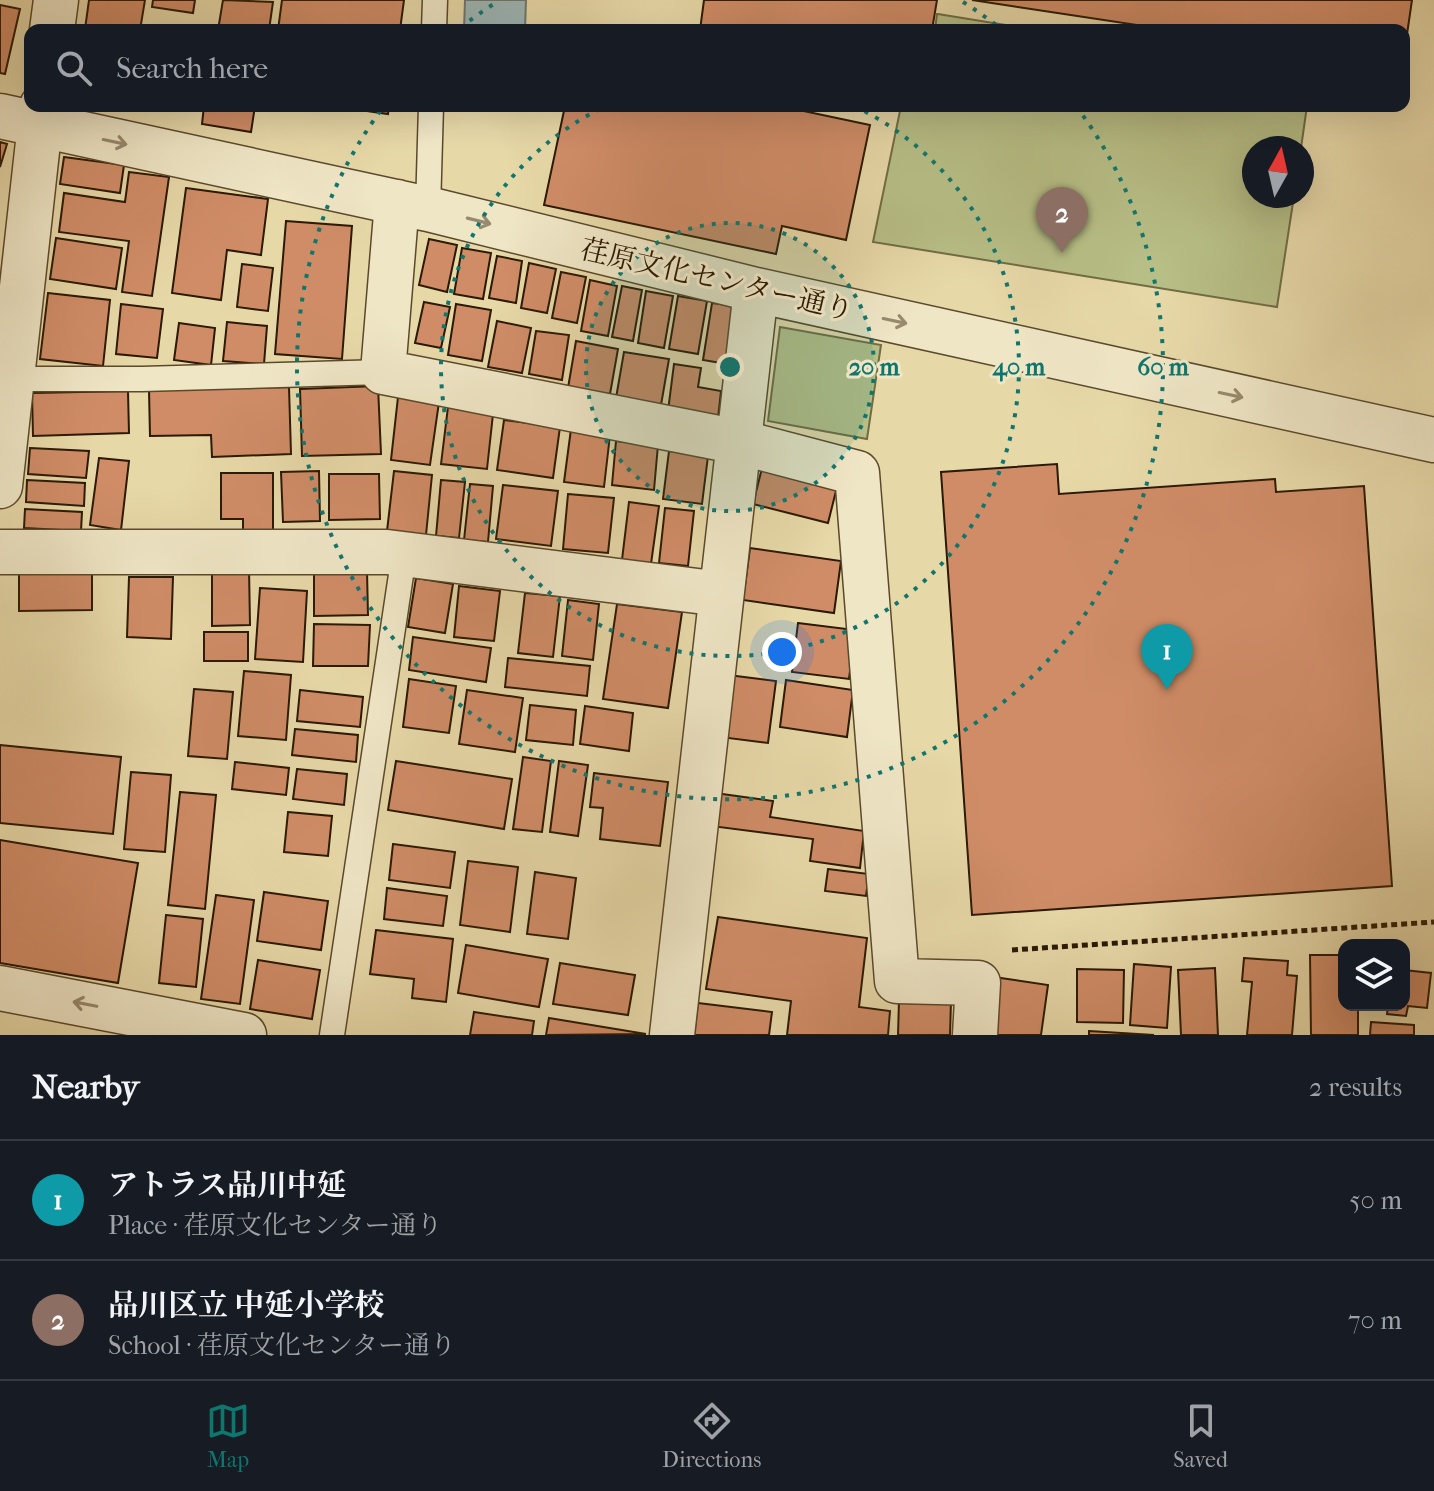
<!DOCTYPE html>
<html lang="en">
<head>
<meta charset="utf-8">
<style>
	body { margin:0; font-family:"IM FELL French Canon","Noto Serif JP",serif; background:#242831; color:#f1f3f6 }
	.controls { position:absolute; right:24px; bottom:24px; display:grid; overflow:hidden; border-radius:16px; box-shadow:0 8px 32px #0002 }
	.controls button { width:72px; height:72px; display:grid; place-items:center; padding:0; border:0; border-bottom:2px solid #363941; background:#171b24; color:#f1f3f6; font:40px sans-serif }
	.compass { position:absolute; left:1242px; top:136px; width:72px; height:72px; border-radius:50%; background:#171b24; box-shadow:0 8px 32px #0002; rotate:8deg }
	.you { position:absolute; left:782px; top:652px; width:28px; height:28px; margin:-20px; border:6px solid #fff; border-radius:50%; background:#1a73e8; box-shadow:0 0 0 12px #1a73e833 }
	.badge { display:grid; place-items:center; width:52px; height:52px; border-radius:50%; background:#0f766e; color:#fff; font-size:26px; font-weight:700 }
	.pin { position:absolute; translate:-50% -66px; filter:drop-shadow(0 2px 4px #0008) }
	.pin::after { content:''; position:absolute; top:42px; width:28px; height:24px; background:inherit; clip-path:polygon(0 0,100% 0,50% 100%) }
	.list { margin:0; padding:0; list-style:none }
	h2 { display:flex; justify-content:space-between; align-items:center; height:104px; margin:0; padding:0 32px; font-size:34px }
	h2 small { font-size:26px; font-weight:400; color:#9ea1a6 }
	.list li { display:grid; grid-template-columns:52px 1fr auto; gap:24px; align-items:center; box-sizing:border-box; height:120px; padding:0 32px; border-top:2px solid #363941 }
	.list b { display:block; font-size:30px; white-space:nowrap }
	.list p { margin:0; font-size:26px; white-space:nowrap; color:#9ea1a6 }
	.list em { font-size:26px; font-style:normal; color:#9ea1a6 }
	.icon { flex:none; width:44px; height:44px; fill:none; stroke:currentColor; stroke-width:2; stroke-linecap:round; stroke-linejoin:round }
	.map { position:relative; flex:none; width:1434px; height:1035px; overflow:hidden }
	.search { position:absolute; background:#171b24; box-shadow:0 8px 32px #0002; left:24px; right:24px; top:24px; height:88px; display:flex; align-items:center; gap:20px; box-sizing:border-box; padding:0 28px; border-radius:16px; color:#9ea1a6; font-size:30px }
	.sheet { height:344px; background:#171b24 }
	nav { display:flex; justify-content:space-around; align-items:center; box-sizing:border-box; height:112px; border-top:2px solid #363941; background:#171b24; font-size:22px; color:#9ea1a6 }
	nav a { display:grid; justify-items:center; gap:4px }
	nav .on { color:#0f766e }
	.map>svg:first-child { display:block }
</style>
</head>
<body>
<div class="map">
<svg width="1434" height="1035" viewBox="0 0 1434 1035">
	<rect width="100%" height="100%" fill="#e7d8a8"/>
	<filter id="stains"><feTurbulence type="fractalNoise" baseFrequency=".0025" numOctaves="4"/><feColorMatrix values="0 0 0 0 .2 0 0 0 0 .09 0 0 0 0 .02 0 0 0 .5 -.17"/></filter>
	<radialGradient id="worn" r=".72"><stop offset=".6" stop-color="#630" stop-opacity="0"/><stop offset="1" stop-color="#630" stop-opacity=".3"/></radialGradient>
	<path fill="#b7be86" stroke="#716c44" stroke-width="2" d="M937,14H938L1036,30H935Z
		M901,106H1307L1301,148H1254V196H1294L1277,307L873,242Z
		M780,327L881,345L867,439L768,421Z"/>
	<path fill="#9db6b5" stroke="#6f776d" stroke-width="2" d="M465,0H526L525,30H464Z"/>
	<path fill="#cf8c67" stroke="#2b1902" stroke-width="2" d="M89,0H145L140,30L85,29Z
		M153,0H195L193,13L152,7Z
		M223,0L273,2L269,30H218Z
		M282,0H404L400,30H278Z
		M704,0H937L932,30H700Z
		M972,0H1412L1404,55V30H1170Z
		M0,5L20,9L5,74L0,73Z
		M204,106H255L251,132L202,124Z
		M333,106H389L388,114Z
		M565,106H780L870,125L846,240L782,226L776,254L544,205Z
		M0,142L7,144L0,167Z
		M64,157L124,165L120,193L60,184Z
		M129,172L169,177L152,296L122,292L129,241L59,232L64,193L125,202Z
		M186,188L268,199L261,255L227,250L221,300L172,293Z
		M286,221L352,226L342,359L275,354Z
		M56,238L122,248L116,289L50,279Z
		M429,239L457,245L447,292L419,285Z
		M462,248L491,253L483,299L454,294Z
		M497,256L522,261L516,303L489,298Z
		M529,263L556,269L547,313L521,308Z
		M242,264L273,268L268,311L237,307Z
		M561,272L586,277L577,323L552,318Z
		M590,280L617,286L608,336L581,331Z
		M622,286L642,290L633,341L612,337Z
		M646,291L673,296L664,348L638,343Z
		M48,293L110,300L103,366L40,359Z
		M678,296L707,301L698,354L669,349Z
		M424,302L450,307L441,348L415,343Z
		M712,303L737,306L727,364L703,360Z
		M121,304L163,309L157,358L116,354Z
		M456,304L491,310L482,361L448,355Z
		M497,321L531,328L522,373L488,367Z
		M227,322L267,326L264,364L223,361Z
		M179,323L215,328L211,365L174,360Z
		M536,331L569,335L562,380L529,374Z
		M576,341L618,349L610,394L568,388Z
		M624,352L669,359L661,405L616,398Z
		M674,364L701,368L698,387L721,391L718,418L668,411Z
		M378,386L381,454L302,456L300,389Z
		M289,387L291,454L212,457L211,435L150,436L149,390Z
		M128,391L129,433L33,436L32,393Z
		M398,397L439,402L430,465L391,460Z
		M448,407L493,414L487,469L441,464Z
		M504,420L560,427L553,478L497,470Z
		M571,429L610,435L604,487L564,482Z
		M616,441L658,445L654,490L612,485Z
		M30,448L89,451L86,478L28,474Z
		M669,451L708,456L702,504L663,499Z
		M99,458L129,461L121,530L90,525Z
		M763,464L838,483L828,523L753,504Z
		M1057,464L1059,494L1275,479L1276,492L1364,486L1392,886L972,915L941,472Z
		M319,471L320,521L283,522L281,472Z
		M394,471L432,475L426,535L387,531Z
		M221,473H273V532L243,531V519H221Z
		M329,474H379L380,519L329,520Z
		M27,480L85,483L84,506L26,502Z
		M441,480L465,482L459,538L436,536Z
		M470,484L493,486L488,542L464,540Z
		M503,485L558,491L551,546L496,539Z
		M568,494L614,498L608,553L563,549Z
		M629,502L659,506L651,564L622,560Z
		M665,508L694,511L688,566L659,563Z
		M25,509L82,512L81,531L24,528Z
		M750,548L841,561L834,613L743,600Z
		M212,568H249L250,625L212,626Z
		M19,569H92V610L19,611Z
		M314,570L367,571L368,615L314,616Z
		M129,577H173L171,639L127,637Z
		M416,578L453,584L445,633L408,627Z
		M459,586L500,591L494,641L454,637Z
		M260,588L307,591L303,662L255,659Z
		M525,593L560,596L553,657L518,653Z
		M568,600L599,604L593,660L562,656Z
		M617,604L682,612L668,708L603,699Z
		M798,623L855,630L849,679L792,672Z
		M314,624L370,625L368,666H313Z
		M204,632H248V661H204Z
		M413,637L491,648L486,682L409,670Z
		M508,658L590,666L587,696L505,687Z
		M244,671L291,675L286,740L238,736Z
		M728,675L776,681L768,743L720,737Z
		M409,679L456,686L449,733L403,727Z
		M786,680L853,690L847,737L780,727Z
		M194,689L233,692L227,759L188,756Z
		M300,690L363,697L360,727L297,721Z
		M467,690L523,698L515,752L459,744Z
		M530,705L576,710L573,745L526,740Z
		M585,706L633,713L629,751L580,744Z
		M295,729L358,735L356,762L292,755Z
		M0,745L121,757L113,834L0,823Z
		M523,757L551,761L542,832L513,829Z
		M396,761L512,779L504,829L388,810Z
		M559,761L588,765L578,836L550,832Z
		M235,762L289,768L286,795L232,789Z
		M297,769L347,774L344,805L293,799Z
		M131,772L171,775L165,852L124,849Z
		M594,773L668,782L660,846L600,839L603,808L590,807Z
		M180,792L216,795L205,909L168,905Z
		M715,793L773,801L770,817L864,831L860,868L810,861L813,839L711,826Z
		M288,812L332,816L328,856L284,852Z
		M0,840L138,863L118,983L0,963Z
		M393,844L455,852L450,888L389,880Z
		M468,861L518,867L510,932L460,925Z
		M828,869L869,874L866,896L825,891Z
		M535,872L576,878L568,939L527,934Z
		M387,888L447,896L443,926L384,919Z
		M264,892L328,901L321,950L257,941Z
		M216,895L254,900L240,1004L201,999Z
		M166,915L203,919L196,987L159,983Z
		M718,917L867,938L859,1007L890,1011L888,1035H787L791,1001L706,989Z
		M376,930L453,939L446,1002L412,998L414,979L370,974Z
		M466,945L548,959L539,1007L458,993Z
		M1310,955H1344V1005H1358V1035H1311Z
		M1244,958L1288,961L1287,975L1297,976L1292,1035H1247L1252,982L1242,981Z
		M258,960L320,970L312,1019L250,1009Z
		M560,963L635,975L628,1015L553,1004Z
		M1134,964L1171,967L1167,1028L1130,1025Z
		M1215,968L1218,1035H1181L1178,970Z
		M1077,969L1124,970L1123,1023L1077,1022Z
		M1404,970L1431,973L1427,1008L1408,1006L1406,1016L1387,1014L1388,1006L1381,1005H1404Z
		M994,977L1048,985L1041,1035H986Z
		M899,1000L951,1001L950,1035H898Z
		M698,1003L772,1012L769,1035H694Z
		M474,1012L534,1021L532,1035H470Z
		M549,1018L646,1034L546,1035Z
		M1371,1022L1414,1025V1035H1370Z
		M1089,1031L1154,1035H1089Z"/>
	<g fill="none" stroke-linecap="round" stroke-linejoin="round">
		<defs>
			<path id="service" d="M434,30L435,0
				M428,209L431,106
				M2,377L12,379H142L383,372
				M332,1035L404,555"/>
			<path id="minor" d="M52,30L56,0
				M0,116L428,209L756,290L1434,440
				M397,202L383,372L739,442L857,473L897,981L978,983L975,1035
				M0,486L42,106
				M0,552H387L721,594
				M0,988L244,1035
				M672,1035L756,290"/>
		</defs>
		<use href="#service" stroke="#5a492c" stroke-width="27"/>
		<use href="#minor" stroke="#5a492c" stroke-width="47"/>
		<path stroke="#2b1902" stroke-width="5" stroke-dasharray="6 4" stroke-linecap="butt" d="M1012,950L1434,922"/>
		<use href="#service" stroke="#efe6c6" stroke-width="24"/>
		<use href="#minor" stroke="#efe6c6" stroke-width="44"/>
	</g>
	<defs><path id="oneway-shaft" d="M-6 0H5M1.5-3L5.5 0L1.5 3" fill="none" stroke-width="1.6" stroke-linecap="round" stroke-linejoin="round" transform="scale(2)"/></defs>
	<g stroke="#978a6e">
		<use href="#oneway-shaft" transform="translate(115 142) rotate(12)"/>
		<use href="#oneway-shaft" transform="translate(479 221) rotate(14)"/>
		<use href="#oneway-shaft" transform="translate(895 321) rotate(12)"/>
		<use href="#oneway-shaft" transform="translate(1231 395) rotate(12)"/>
		<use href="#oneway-shaft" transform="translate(85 1004) rotate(-169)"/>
	</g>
	<circle cx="730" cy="367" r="144" fill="#0f766e" fill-opacity=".12"/>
	<g fill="none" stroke="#0f766e" stroke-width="4" stroke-dasharray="4 8">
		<circle cx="730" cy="367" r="144"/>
		<path d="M854 106A289 289 0 1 1 606 106"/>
		<path d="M460 28A433 433 0 0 1 497 2M963 2A433 433 0 0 1 1000 28M1076 106A433 433 0 1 1 384 106"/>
	</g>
	<g text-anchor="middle" stroke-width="6" stroke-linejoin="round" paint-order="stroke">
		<g font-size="28" fill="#2b1902" stroke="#efe6c6">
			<text transform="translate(717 279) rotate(13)" y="10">荏原文化センター通り</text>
		</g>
	</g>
	<circle cx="730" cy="367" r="12" fill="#0f766e" stroke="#efe6c6" stroke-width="4"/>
	<g font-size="24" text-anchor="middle" font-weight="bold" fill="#0f766e" stroke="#efe6c6" stroke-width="6" stroke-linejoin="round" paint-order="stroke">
		<text x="874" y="375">20 m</text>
		<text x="1019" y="375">40 m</text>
		<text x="1163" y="375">60 m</text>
	</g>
	<rect width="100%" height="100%" filter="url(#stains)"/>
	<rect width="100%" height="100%" fill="url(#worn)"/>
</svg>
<div class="controls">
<button><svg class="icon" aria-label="layers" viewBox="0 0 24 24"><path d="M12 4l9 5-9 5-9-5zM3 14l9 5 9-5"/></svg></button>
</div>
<svg class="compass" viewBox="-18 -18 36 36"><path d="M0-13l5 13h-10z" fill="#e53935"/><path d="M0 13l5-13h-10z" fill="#9ea1a6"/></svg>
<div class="you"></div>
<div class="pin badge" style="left:1167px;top:690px;background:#0f9aa8">1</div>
<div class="pin badge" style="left:1062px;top:253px;background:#8d6e63">2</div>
<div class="search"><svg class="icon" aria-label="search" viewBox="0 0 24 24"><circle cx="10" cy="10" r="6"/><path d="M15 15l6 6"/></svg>Search here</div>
</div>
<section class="sheet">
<h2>Nearby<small>2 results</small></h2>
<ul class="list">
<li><span class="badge" style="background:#0f9aa8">1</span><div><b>アトラス品川中延</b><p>Place · 荏原文化センター通り</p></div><em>50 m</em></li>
<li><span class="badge" style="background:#8d6e63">2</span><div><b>品川区立 中延小学校</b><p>School · 荏原文化センター通り</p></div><em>70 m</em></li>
</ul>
</section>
<nav>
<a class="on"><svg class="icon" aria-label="map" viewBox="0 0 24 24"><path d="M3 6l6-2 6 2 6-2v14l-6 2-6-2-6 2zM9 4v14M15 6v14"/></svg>Map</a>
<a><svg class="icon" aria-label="directions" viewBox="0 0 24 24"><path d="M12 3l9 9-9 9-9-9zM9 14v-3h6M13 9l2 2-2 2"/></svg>Directions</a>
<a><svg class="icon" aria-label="saved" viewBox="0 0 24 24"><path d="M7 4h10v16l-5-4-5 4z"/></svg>Saved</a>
</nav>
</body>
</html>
